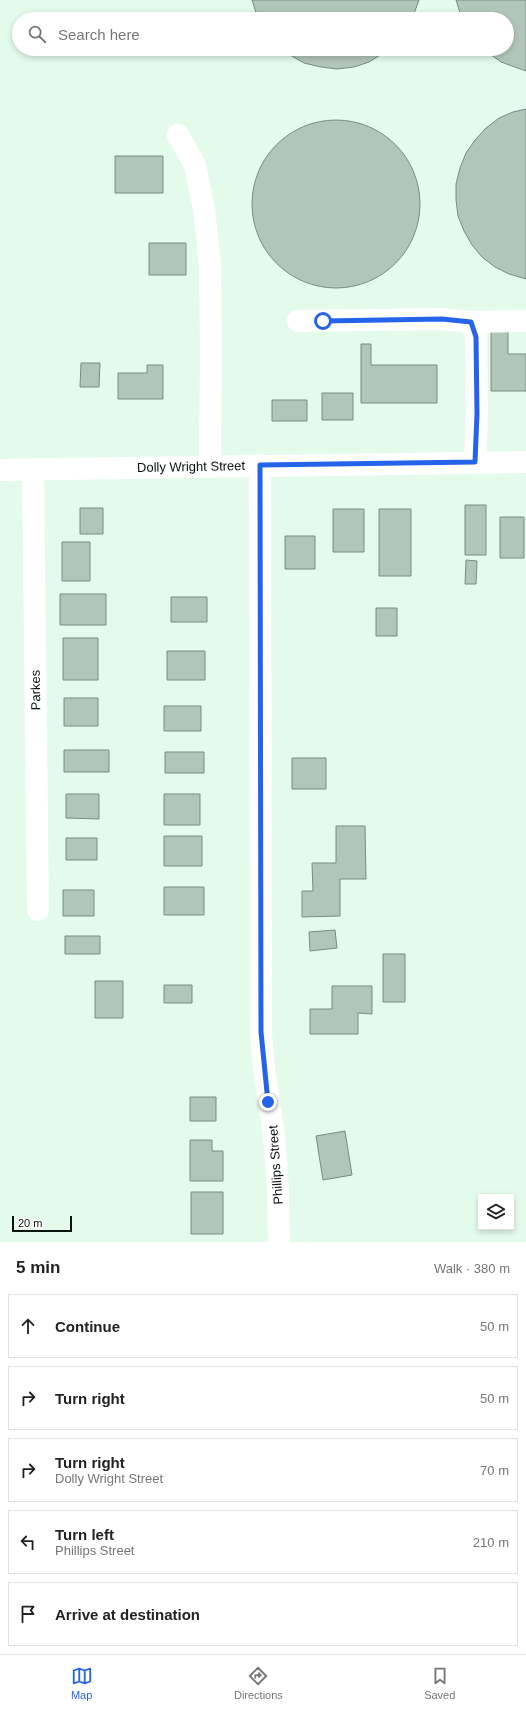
<!DOCTYPE html>
<html lang="en">
<head>
<meta charset="utf-8">
<style>
	body { margin:0; font-family:Helvetica,sans-serif; background:#f2f2f2; color:#222 }
	.controls { position:absolute; right:12px; bottom:12px; display:grid; overflow:hidden; border-radius:0px; box-shadow:0 2px 6px #0003 }
	.controls button { width:36px; height:36px; display:grid; place-items:center; padding:0; border:0; border-bottom:1px solid #e0e0e0; background:#fff; color:#222; font:20px sans-serif }
	.scale { position:absolute; left:12px; bottom:10px; width:60px; box-sizing:border-box; padding-left:4px; border:2px solid #0b130e; border-top:0; font-size:11px; line-height:14px; white-space:nowrap; color:#0b130e; -webkit-text-stroke:3px #fff; paint-order:stroke }
	.stop { position:absolute; width:12px; height:12px; margin:-9px; border:3px solid #2563eb; border-radius:50%; background:#fff }
	.stop.end { background:#2563eb; border-color:#fff; box-shadow:0 1px 4px #0008 }
	.list { margin:0; padding:0; list-style:none }
	h2 { display:flex; justify-content:space-between; align-items:center; height:52px; margin:0; padding:0 16px; font-size:17px }
	h2 small { font-size:13px; font-weight:400; color:#767676 }
	.list li { display:grid; grid-template-columns:26px 1fr auto; gap:12px; align-items:center; box-sizing:border-box; height:64px; margin:0 8px 8px; padding:0 8px; border:1px solid #e0e0e0; border-radius:0px }
	.list b { display:block; font-size:15px; white-space:nowrap }
	.list p { margin:0; font-size:13px; white-space:nowrap; color:#767676 }
	.list em { font-size:13px; font-style:normal; color:#767676 }
	.icon { flex:none; width:22px; height:22px; fill:none; stroke:currentColor; stroke-width:2; stroke-linecap:round; stroke-linejoin:round }
	.map { position:relative; flex:none; width:526px; height:1242px; overflow:hidden }
	.search { position:absolute; background:#fff; box-shadow:0 2px 6px #0003; left:12px; right:12px; top:12px; height:44px; display:flex; align-items:center; gap:10px; box-sizing:border-box; padding:0 14px; border-radius:22px; color:#767676; font-size:15px }
	.sheet { height:412px; background:#fff }
	nav { display:flex; justify-content:space-around; align-items:center; box-sizing:border-box; height:56px; border-top:1px solid #e0e0e0; background:#fff; font-size:11px; color:#767676 }
	nav a { display:grid; justify-items:center; gap:2px }
	nav .on { color:#2563eb }
	.map>svg:first-child { display:block }
</style>
</head>
<body>
<div class="map">
<svg width="526" height="1242" viewBox="0 0 526 1242">
	<rect width="100%" height="100%" fill="#e4fbec"/>
	<path fill="#b1c6b9" stroke="#788c7f" d="M252,0H419L412,19H258Z
		M456,0H526V71L501,62L483,49H507V19H462Z
		M281,49H390L369,62L354,67L337,69L321,67L304,63L290,55Z
		M526,109V279L509,274L495,267L482,257L472,245L464,231L458,216L456,200V184L460,168L466,153L475,140L486,128L499,118L513,112Z
		M252 204a84 84 0 1 1 168 0a84 84 0 1 1-168 0Z
		M115,156H163V193H115Z
		M149,243H186V275H149Z
		M508,328V354H526V391H491V329Z
		M361,344H371V365H437V403H361Z
		M81,363H100L99,387H80Z
		M147,365H163V399H118V373H147Z
		M322,393H353V420H322Z
		M272,400H307V421H272Z
		M465,505H486V555H465Z
		M80,508H103V534H80Z
		M333,509H364V552H333Z
		M379,509H411V576H379Z
		M500,517H524V558H500Z
		M285,536H315V569H285Z
		M62,542H90V581H62Z
		M466,560L477,561L476,584H465Z
		M60,594H106V625H60Z
		M171,597H207V622H171Z
		M376,608H397V636H376Z
		M63,638H98V680H63Z
		M167,651H205V680H167Z
		M64,698H98V726H64Z
		M164,706H201V731H164Z
		M64,750H109V772H64Z
		M165,752H204V773H165Z
		M292,758H326V789H292Z
		M66,794H99V819L66,818Z
		M164,794H200V825H164Z
		M336,826H365L366,879H340V916L302,917V891H313L312,863H336Z
		M164,836H202V866H164Z
		M66,838H97V860H66Z
		M164,887H204V915H164Z
		M63,890H94V916H63Z
		M335,930L337,948L310,951L309,932Z
		M65,936H100V954H65Z
		M383,954H405V1002H383Z
		M95,981H123V1018H95Z
		M164,985H192V1003H164Z
		M332,986H372V1014L358,1013V1034H310V1009H332Z
		M190,1097H216V1121H190Z
		M345,1131L352,1175L323,1180L316,1136Z
		M190,1140H212V1151H223V1181H190Z
		M191,1192H223V1234H191Z"/>
	<g fill="none" stroke-linecap="round" stroke-linejoin="round">
		<path stroke="#fff" stroke-width="22" d="M178,135L195,165L204,209L210,264L211,350L210,465
			M298,321L442,319L471,322L476,337L477,414L475,462
			M471,322L526,321
			M260,465L261,1032L264,1069L274,1135L278,1189L279,1242
			M33,469L38,910
			M0,470L526,462"/>
	</g>
	<g fill="none" stroke-linecap="round" stroke-linejoin="round">
		<path stroke="#2563eb" stroke-width="5" d="M268,1102L261,1032L260,465L475,462L477,414L476,337L471,322L442,319L323,321"/>
	</g>
	<g text-anchor="middle" stroke-width="3" stroke-linejoin="round" paint-order="stroke">
		<g font-size="13" fill="#0b130e" stroke="#fff">
			<text transform="translate(191 466) rotate(-1)" y="5">Dolly Wright Street</text>
			<text transform="translate(35 690) rotate(-91)" y="5">Parkes</text>
			<text transform="translate(275 1165) rotate(-94)" y="5">Phillips Street</text>
		</g>
	</g>
</svg>
<div class="controls">
<button><svg class="icon" aria-label="layers" viewBox="0 0 24 24"><path d="M12 4l9 5-9 5-9-5zM3 14l9 5 9-5"/></svg></button>
</div>
<div class="scale">20 m</div>
<div class="stop" style="left:323px;top:321px"></div>
<div class="stop end" style="left:268px;top:1102px"></div>
<div class="search"><svg class="icon" aria-label="search" viewBox="0 0 24 24"><circle cx="10" cy="10" r="6"/><path d="M15 15l6 6"/></svg>Search here</div>
</div>
<section class="sheet">
<h2>5 min<small>Walk · 380 m</small></h2>
<ul class="list">
<li><svg class="icon" aria-label="ahead" viewBox="0 0 24 24"><path d="M12 20V5M6 11l6-6 6 6"/></svg><div><b>Continue</b></div><em>50 m</em></li>
<li><svg class="icon" aria-label="right" viewBox="0 0 24 24"><path d="M7 20v-9h11M14 6l5 5-5 5"/></svg><div><b>Turn right</b></div><em>50 m</em></li>
<li><svg class="icon" aria-label="right" viewBox="0 0 24 24"><path d="M7 20v-9h11M14 6l5 5-5 5"/></svg><div><b>Turn right</b><p>Dolly Wright Street</p></div><em>70 m</em></li>
<li><svg class="icon" aria-label="left" viewBox="0 0 24 24"><path d="M17 20v-9H6M10 6l-5 5 5 5"/></svg><div><b>Turn left</b><p>Phillips Street</p></div><em>210 m</em></li>
<li><svg class="icon" aria-label="arrive" viewBox="0 0 24 24"><path d="M6 21V4h12l-3 4 3 4H6"/></svg><div><b>Arrive at destination</b></div></li>
</ul>
</section>
<nav>
<a class="on"><svg class="icon" aria-label="map" viewBox="0 0 24 24"><path d="M3 6l6-2 6 2 6-2v14l-6 2-6-2-6 2zM9 4v14M15 6v14"/></svg>Map</a>
<a><svg class="icon" aria-label="directions" viewBox="0 0 24 24"><path d="M12 3l9 9-9 9-9-9zM9 14v-3h6M13 9l2 2-2 2"/></svg>Directions</a>
<a><svg class="icon" aria-label="saved" viewBox="0 0 24 24"><path d="M7 4h10v16l-5-4-5 4z"/></svg>Saved</a>
</nav>
</body>
</html>
